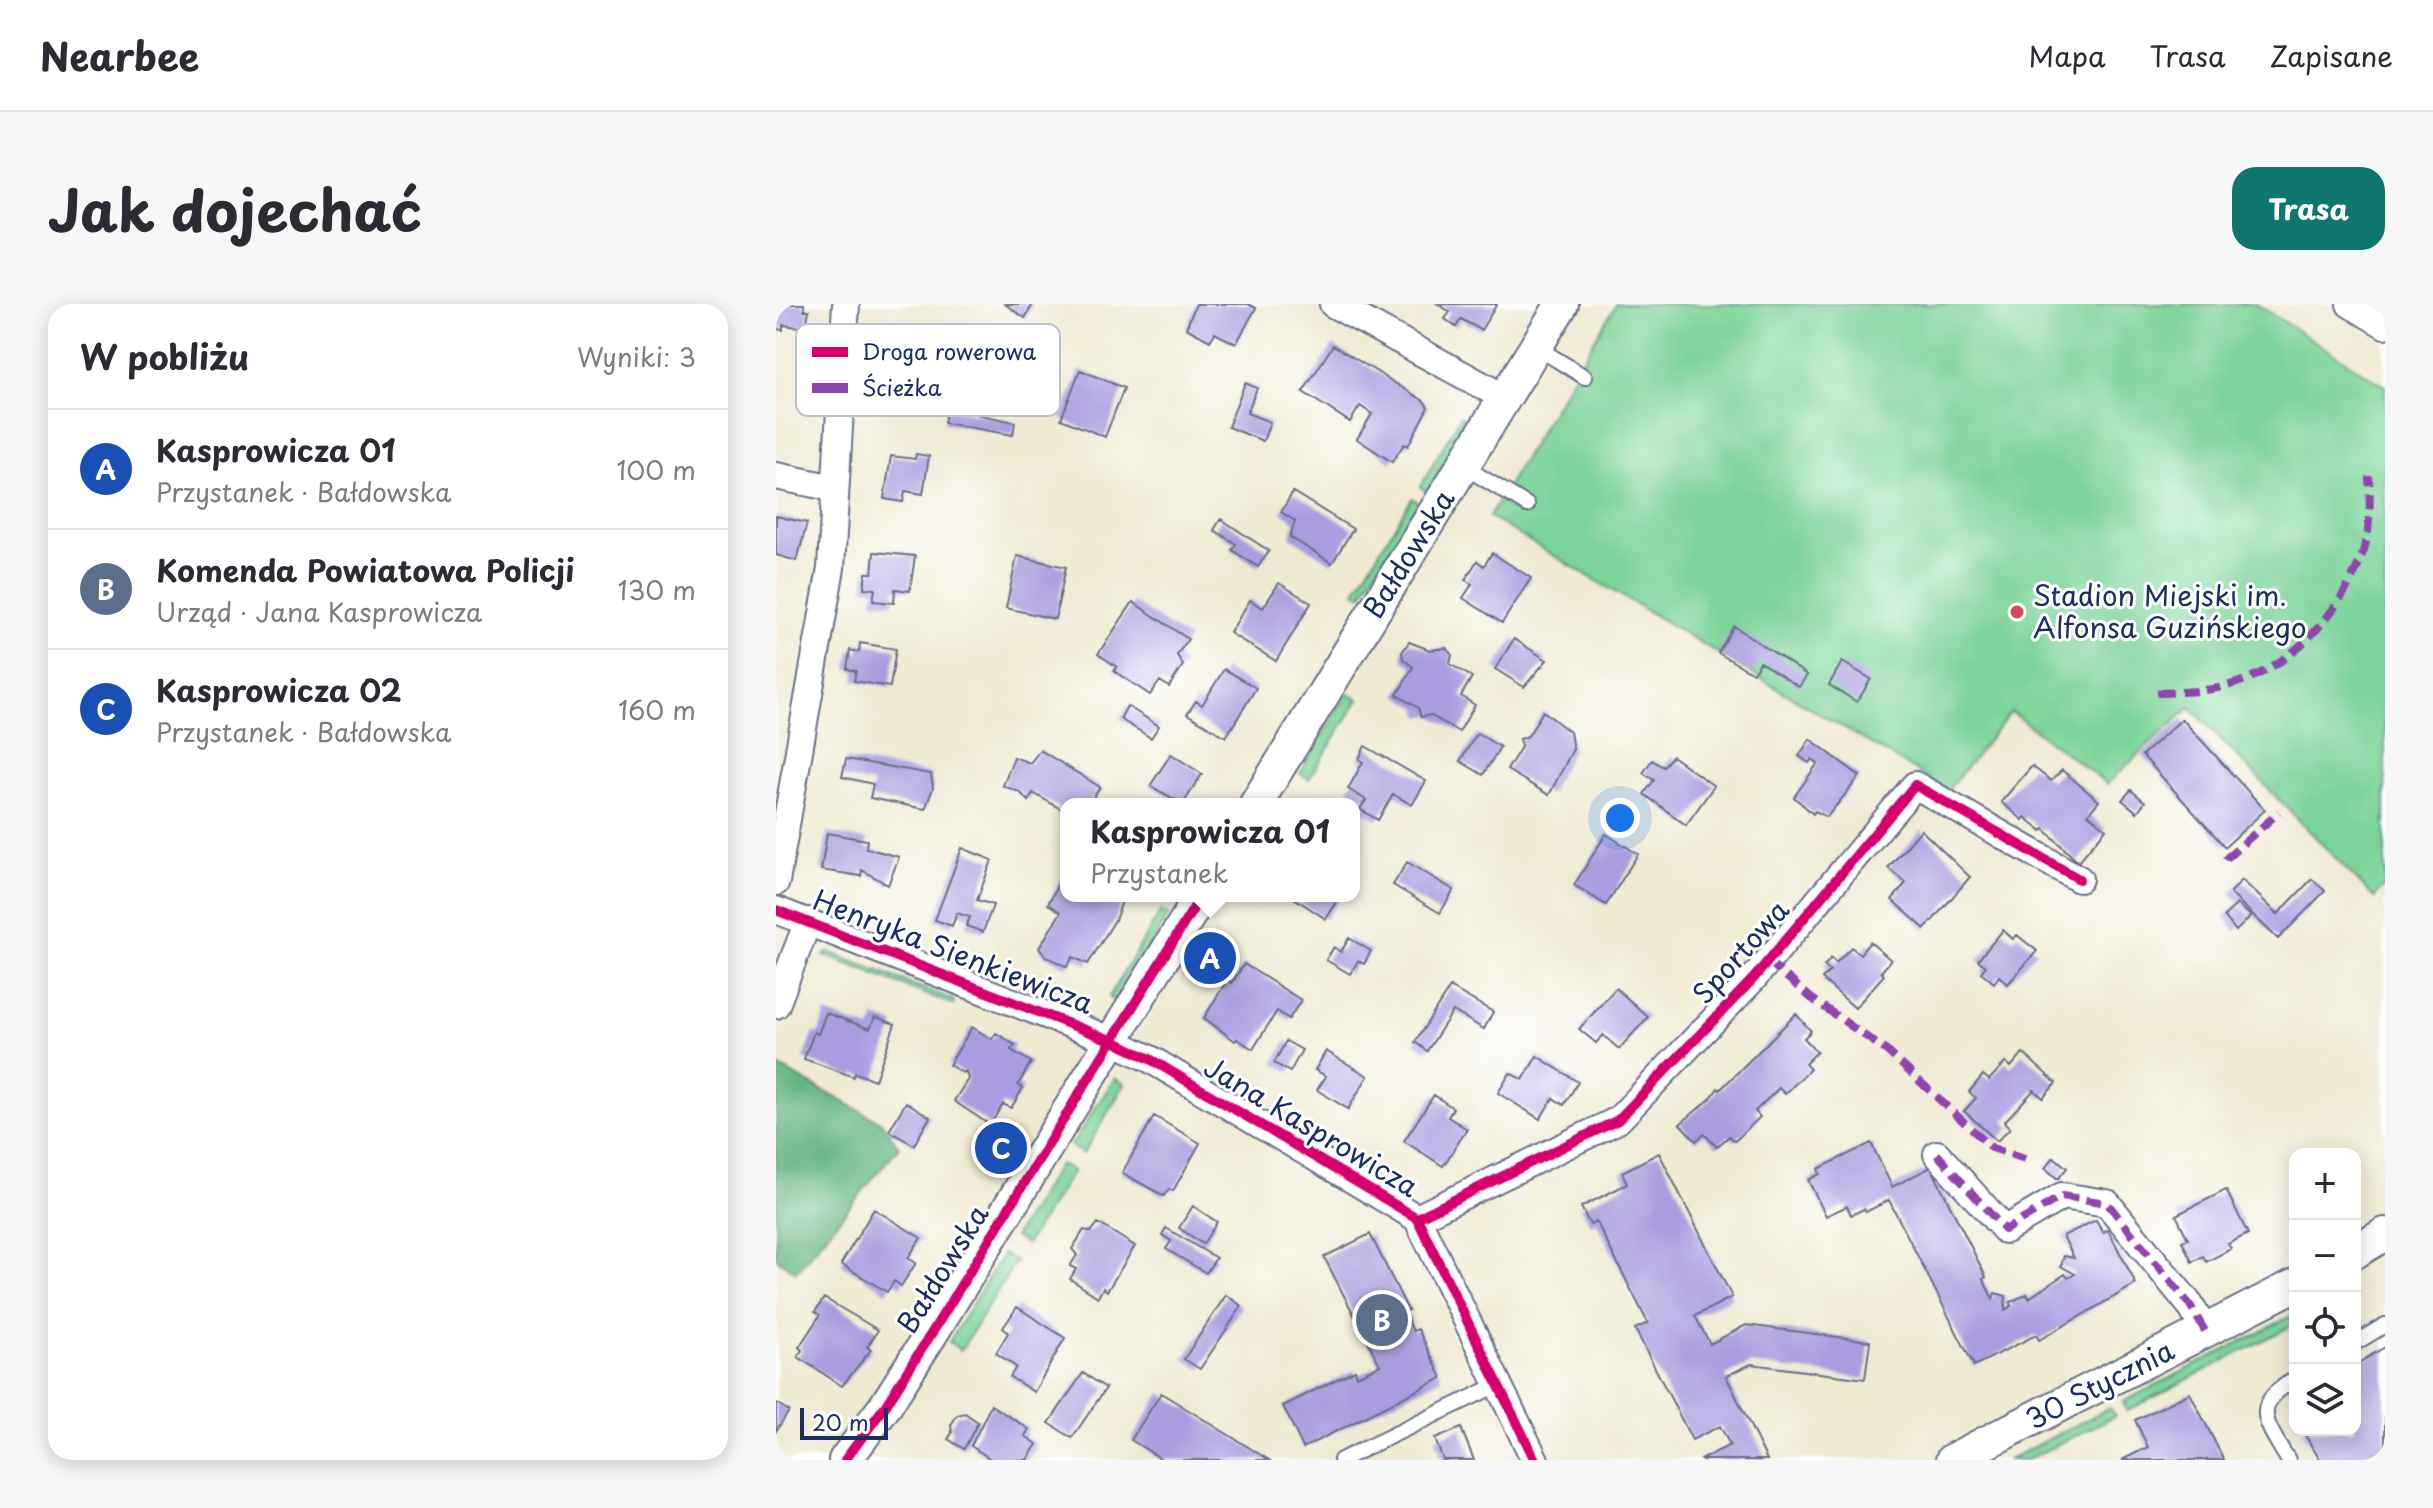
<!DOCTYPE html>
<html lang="pl">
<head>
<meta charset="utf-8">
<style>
	body { margin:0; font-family:"Playpen Sans",sans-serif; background:#f7f7f7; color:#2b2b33 }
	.controls { position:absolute; right:24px; bottom:24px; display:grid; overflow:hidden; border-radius:16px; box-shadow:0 4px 20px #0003 }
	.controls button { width:72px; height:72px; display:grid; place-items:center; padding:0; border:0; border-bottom:2px solid #e1e1e2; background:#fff; color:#2b2b33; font:40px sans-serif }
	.scale { position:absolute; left:24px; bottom:20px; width:88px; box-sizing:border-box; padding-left:8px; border:4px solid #1b2f5e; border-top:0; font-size:22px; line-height:28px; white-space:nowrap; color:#1b2f5e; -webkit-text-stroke:6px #fff; paint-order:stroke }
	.you { position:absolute; left:844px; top:514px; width:28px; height:28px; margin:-20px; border:6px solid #fff; border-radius:50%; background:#1a73e8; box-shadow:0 0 0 12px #1a73e833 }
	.badge { display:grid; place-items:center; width:52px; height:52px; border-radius:50%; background:#0f766e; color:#fff; font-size:26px; font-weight:700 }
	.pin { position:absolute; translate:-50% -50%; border:4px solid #fff; box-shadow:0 2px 8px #0006 }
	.popup { position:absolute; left:284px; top:494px; width:300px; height:104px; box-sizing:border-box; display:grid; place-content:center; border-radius:16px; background:#fff; filter:drop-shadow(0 2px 6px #0005); font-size:26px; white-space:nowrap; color:#7c7c81 }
	.popup b { font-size:30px; color:#2b2b33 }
	.popup::after { content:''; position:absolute; left:50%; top:100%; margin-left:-16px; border:16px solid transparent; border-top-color:#fff }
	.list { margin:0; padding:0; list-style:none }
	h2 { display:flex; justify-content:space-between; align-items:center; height:104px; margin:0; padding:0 32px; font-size:34px }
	h2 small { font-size:26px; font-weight:400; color:#7c7c81 }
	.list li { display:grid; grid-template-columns:52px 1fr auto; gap:24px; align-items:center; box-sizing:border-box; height:120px; padding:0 32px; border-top:2px solid #e1e1e2 }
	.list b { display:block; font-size:30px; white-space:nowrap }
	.list p { margin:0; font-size:26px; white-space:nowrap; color:#7c7c81 }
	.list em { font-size:26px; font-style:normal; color:#7c7c81 }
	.icon { flex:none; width:44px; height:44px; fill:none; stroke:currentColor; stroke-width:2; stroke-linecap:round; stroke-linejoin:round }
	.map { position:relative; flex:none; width:1609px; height:1156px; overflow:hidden; border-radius:24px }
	header { display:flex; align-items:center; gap:48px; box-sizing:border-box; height:112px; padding:0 40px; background:#fff; border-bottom:2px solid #e1e1e2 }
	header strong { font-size:38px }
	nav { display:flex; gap:44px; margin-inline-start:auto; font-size:28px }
	.intro { display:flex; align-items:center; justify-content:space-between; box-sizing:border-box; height:192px; padding:0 48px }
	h1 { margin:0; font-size:56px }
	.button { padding:20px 36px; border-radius:24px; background:#0f766e; color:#fff; font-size:28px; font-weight:700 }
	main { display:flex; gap:48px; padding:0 48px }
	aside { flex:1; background:#fff; border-radius:24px; box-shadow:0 4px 20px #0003 }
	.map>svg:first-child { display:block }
</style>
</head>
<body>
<header>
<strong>Nearbee</strong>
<nav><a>Mapa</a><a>Trasa</a><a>Zapisane</a></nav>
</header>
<div class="intro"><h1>Jak dojechać</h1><a class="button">Trasa</a></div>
<main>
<aside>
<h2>W pobliżu<small>Wyniki: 3</small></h2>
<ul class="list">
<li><span class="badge" style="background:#1a4fb4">A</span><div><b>Kasprowicza 01</b><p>Przystanek · Bałdowska</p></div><em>100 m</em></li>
<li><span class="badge" style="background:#5c6f8a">B</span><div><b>Komenda Powiatowa Policji</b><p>Urząd · Jana Kasprowicza</p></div><em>130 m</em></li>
<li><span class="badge" style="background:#1a4fb4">C</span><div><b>Kasprowicza 02</b><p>Przystanek · Bałdowska</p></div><em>160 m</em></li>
</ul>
</aside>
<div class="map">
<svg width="1609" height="1156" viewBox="0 0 1609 1156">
	<rect width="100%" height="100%" fill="#fff"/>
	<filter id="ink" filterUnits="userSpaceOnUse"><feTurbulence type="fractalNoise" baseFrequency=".0125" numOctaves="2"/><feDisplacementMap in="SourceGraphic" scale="16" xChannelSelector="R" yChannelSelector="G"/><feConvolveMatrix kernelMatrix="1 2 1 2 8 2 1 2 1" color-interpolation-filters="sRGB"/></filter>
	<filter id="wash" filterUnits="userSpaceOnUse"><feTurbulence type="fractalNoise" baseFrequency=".006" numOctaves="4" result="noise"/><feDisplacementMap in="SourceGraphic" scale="32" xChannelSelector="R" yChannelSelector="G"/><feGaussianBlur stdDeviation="1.8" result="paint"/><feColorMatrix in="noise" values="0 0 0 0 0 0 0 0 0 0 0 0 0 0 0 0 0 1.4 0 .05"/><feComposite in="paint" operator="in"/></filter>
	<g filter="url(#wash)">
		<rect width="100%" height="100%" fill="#f0ead3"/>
		<path fill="#7ad398" stroke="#4a817b" stroke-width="2" d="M840,0H1480L1609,82V581L1598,594L1414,403L1331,480L1235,408L1172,486L713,213Z
			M685,112L693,117L651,188L644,183Z
			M636,194L643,199L585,291L579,287Z
			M572,389L583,395L533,475L524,469Z
			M385,607L393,611L340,698L333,693Z
			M53,648L178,696L177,701L48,651Z
			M339,774L349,780L307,850L295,842Z
			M283,860L297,867L250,940L238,933Z
			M227,950L240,957L185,1046L173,1038Z
			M1519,1010V1020L1351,1107L1347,1098Z
			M1333,1104L1339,1112L1251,1156H1232Z"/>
		<path fill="#63b580" stroke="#3f726f" stroke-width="2" d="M0,761L105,818L123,843L20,968L0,954Z"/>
		<g id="blocks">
			<path fill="#aa9cdf" d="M0,0H28V6H33L30,24L7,21V26L0,25Z
				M229,0H257L249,14Z
				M420,0H472L480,4L460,40L439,29L434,37L410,24Z
				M662,0H721L705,26L685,15L680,23L669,15L674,8Z
				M557,41L648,97L652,103L632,142L628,140L616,158L581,135L596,110L584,102L574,118L527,88Z
				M113,44L152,45L151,82H136V90L110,89Z
				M304,66L348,84L329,133L285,115Z
				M469,79L481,84L471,109L494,118L487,137L452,123Z
				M171,104L239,118L237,131L168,119Z
				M140,150L153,152L147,190L129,187L127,198L108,195L115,152L139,155Z
				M517,188L577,225L556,259L514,233L519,217L505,208Z
				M0,212L31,219L21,257L0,251Z
				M445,215L493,247L482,263L456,246L460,240L438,226Z
				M98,248L139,252L134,287L119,285L118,299L97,297L99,285L88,284L90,269H96Z
				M716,249L755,274L726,319L687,294L696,280L689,276L701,257L708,262Z
				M241,252L290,263L279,315L230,304Z
				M503,279L535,299L500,357L454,329L474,296L487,304Z
				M357,298L412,335L401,351L407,361L393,383L384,377L374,391L338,367L341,363L322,350Z
				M958,322L1031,371L1023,383L984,358L977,369L942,349Z
				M738,335L771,356L748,383L719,365Z
				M633,338L654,346L670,344L676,351L674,360L696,373L685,392L699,401L683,428L654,411L645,413L642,404L621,391L637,363L627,355L626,348Z
				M84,339L120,345L114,383L78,377L80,367L71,365L74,346L83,348Z
				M1066,358L1095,375L1081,398L1053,381Z
				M448,365L480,384L450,433L411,410L420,397L426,401Z
				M351,402L383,422L375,434L344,415Z
				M767,407L794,428L797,445L773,491L731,466L745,443L744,435L752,432Z
				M1406,415L1489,506L1449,543L1366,451Z
				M701,429L724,443L707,471L684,457Z
				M1034,435L1084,472L1051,513L1039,507L1037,510L1018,493L1042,459L1036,455L1033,459L1023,452Z
				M589,442L650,477L636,501L617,490L602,516L584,505L590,496L572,485L587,458L583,455Z
				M264,446L324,483L313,500H290V508L257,489L252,497L244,488L227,482L238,453L254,459Z
				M395,450L426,470L407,500L374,482Z
				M896,452L938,482L910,521L868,490L878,476L867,469L876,456L887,463Z
				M70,455L155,470L157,484L149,505L94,494L97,480L66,473Z
				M1256,462L1275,477L1286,466L1323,497L1312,510L1330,525L1302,558L1268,525L1266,527L1249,513L1247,516L1225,498Z
				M1355,486L1369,498L1361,508L1346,496Z
				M1145,526L1194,573L1149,625L1116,596L1130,579L1112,564Z
				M51,529L91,536L90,544L123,553L112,581L86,566L85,572L45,566Z
				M830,530L862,550L830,601L798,581Z
				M186,544L216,556L201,596L217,601L207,628L190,622L194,613L181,609L176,622L159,616Z
				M631,558L678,586L664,609L617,581Z
				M287,570L290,572V592H348L339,616L312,660L297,653L291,663L269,652L263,644L285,608L272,600Z
				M1536,575L1549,587L1502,635L1454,589L1466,576L1502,610Z
				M515,592H565L550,615Z
				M1461,600L1475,612L1460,627L1448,612Z
				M1227,626L1237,635L1241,631L1261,647L1232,680L1223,672L1218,679L1205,668L1210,662L1202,656Z
				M573,634L595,647L588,660L582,657L574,670L550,656L558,643L565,648Z
				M1094,638L1115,656L1105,668L1108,671L1079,704L1046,675L1054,667L1048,662L1055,654L1060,659L1075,643L1084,650Z
				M468,660L525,696L513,715L501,707L477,745L461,735L459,737L428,714L451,676L456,679Z
				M674,683L717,708L708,725L677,707L651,747L639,738Z
				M840,684L872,713L843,745L827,731L820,739L803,725Z
				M50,709L94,725L99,713L119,720L99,776L79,769L78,773L28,755L38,728L42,730Z
				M1020,710L1035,727L1028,734L1041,748L1029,760L1034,765L1009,790L1003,784L979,807L984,813L959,837L953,832L941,843L928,830L920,837L904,820L934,795L942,784L944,786Z
				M196,723L216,735L220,729L239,741L235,746L255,758L242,781L247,784L235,804L227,800L214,821L178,797L192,775L190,767L187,769L173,761Z
				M510,737L526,746L514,768L498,759Z
				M550,747L592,772L572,805L541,786L550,772L539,766Z
				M1247,749L1280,779L1267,794L1258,786L1228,818L1234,824L1221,837L1188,807L1200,794L1193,788L1207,771L1213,776L1230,758L1235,763Z
				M761,752L802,778L788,801L777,794L764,815L722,789L734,769L747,776Z
				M658,791L677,804L672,813L691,825L667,862L628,837Z
				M130,798L154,813L138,841L113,827Z
				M378,812L424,839L397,887L393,885L388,892L346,869Z
				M1095,839L1116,883L1155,863L1210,973L1207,975L1217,995L1219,989L1230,992L1229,1006L1235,1002L1234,998L1251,990L1253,994L1289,970L1292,974L1299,970L1285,962L1288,952L1298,954L1287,932L1320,916L1327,928L1332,926L1360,980L1263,1036L1260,1031L1198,1062L1113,896L1090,908L1088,905L1075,911L1071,902L1050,912L1032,876L1044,870L1042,865Z
				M883,849L956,993L919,1012L934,1040L970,1021L1094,1037L1089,1075L975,1060L950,1072L991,1156H924L954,1141L944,1122L916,1136L859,1025L872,1019L820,917L814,921L805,903L851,880L846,868Z
				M1278,853L1291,864L1282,875L1269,864Z
				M1450,886L1472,930L1452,940L1455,945L1430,958L1427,952L1416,958L1406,937L1412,935L1400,911Z
				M417,902L441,918L427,940L403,924Z
				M98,905L145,934L132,954L140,959L125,982L118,977L111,988L65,960Z
				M322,919L359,942L331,987L327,984L322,993L294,975L300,965L294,962L301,951L296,945L308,926L315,928Z
				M390,924L440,954L430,969L390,945L395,937L386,931Z
				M594,930L632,1006L628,1008L637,1027L642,1025L666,1074L527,1144L507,1102L579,1066L581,1072L604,1061L548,953Z
				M450,991L466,1002L424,1065L408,1055Z
				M48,994L102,1026L91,1043L95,1046L66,1082L22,1053L26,1046L23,1043L44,1011L39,1008Z
				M241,1003L289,1034L258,1088L234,1073L240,1063L220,1049L232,1029L227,1024Z
				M1609,1043V1156H1544L1526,1126H1579V1061Z
				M307,1069L330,1084L296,1134L273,1119Z
				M385,1089L493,1156H387L355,1136Z
				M1414,1089L1448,1156H1346L1372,1143L1359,1116Z
				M0,1099L13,1107L0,1127Z
				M215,1101L253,1125L249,1132L261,1140L251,1156H216L195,1142Z
				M189,1109L202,1118L188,1145L172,1135L176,1129L175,1121L181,1111Z
				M685,1124L698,1156H667L659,1135Z"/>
		</g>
	</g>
	<g filter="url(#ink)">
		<use href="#blocks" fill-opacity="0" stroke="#667087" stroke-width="2"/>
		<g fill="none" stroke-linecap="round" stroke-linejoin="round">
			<defs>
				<path id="service" d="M760,43L809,73
					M687,162L751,201
					M1579,1039L1609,1021
					M565,1156L721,1081
					M1512,1156C1490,1118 1473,1102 1519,1075"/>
				<path id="minor" d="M557,0L729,94
					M1574,0L1609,21
					M0,172L58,184
					M0,578L55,264L70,0
					M0,606L337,737L374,755L641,914L759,1156
					M0,701L32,617
					M1161,850L1229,926L1286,892L1331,899L1414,1001L1429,1027
					M641,914L842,816L977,675L1139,481L1303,575"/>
				<path id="tertiary" d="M480,500L786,0
					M1579,948L1609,930
					M69,1156L110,1101L157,1027L425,592
					M1176,1156L1519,981"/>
			</defs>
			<use href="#service" stroke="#667087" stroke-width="18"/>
			<use href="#minor" stroke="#667087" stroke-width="30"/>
			<use href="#tertiary" stroke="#667087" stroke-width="36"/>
			<use href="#service" stroke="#fff" stroke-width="14"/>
			<use href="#minor" stroke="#fff" stroke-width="26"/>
			<use href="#tertiary" stroke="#fff" stroke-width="32"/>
			<path stroke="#8e44ad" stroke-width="8" stroke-dasharray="16 8" stroke-linecap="butt" d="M1381,389C1405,388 1430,388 1454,381C1516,364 1569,305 1588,245C1595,222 1594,196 1593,172
				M1449,550L1452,553L1503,508
				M992,657L1035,694L1112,748L1216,844L1249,855
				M1161,850L1229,926L1286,892L1331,899L1414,1001L1429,1027"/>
			<defs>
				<path id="cycleway" d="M0,606L337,737L374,755L641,914L759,1156
					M641,914L842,816L977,675L1139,481L1303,575
					M69,1156L110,1101L157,1027L425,592"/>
			</defs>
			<use href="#cycleway" stroke="#fff" stroke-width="15"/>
			<use href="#cycleway" stroke="#d6006c" stroke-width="10"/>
		</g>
	</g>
	<circle fill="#d1495b" stroke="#fff" stroke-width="3" cx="1241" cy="308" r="8"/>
	<g text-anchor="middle" stroke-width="6" stroke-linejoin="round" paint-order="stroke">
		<g font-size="28" fill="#1b2f5e" stroke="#fff">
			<text transform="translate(633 250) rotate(-58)" y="10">Bałdowska</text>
			<text transform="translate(177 648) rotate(21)" y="10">Henryka Sienkiewicza</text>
			<text transform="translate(965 648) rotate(-48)" y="10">Sportowa</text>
			<text transform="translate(535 823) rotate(31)" y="10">Jana Kasprowicza</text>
			<text transform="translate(167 965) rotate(-58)" y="10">Bałdowska</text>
			<text transform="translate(1324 1081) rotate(-27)" y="10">30 Stycznia</text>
		</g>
		<g font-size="28" fill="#1b2f5e" stroke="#fff" text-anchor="start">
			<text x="1257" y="302">Stadion Miejski im.<tspan x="1257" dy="32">Alfonsa Guzińskiego</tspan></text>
		</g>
	</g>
	<rect x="20" y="20" width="264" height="92" rx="12" fill="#fff" stroke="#bbc1cf" stroke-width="2"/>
	<rect x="36" y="43" width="36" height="10" fill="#d6006c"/>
	<rect x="36" y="79" width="36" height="10" fill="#8e44ad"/>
	<g font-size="22" fill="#1b2f5e">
		<text x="86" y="56">Droga rowerowa</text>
		<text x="86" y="92">Ścieżka</text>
	</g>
</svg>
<div class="controls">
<button>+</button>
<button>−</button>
<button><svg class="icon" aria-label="locate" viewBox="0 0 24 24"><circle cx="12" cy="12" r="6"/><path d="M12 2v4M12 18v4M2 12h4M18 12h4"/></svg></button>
<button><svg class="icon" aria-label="layers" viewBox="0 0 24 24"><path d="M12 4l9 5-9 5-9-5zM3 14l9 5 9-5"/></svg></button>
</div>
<div class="scale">20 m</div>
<div class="you"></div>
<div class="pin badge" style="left:434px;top:654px;background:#1a4fb4">A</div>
<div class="popup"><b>Kasprowicza 01</b>Przystanek</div>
<div class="pin badge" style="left:606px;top:1016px;background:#5c6f8a">B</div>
<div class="pin badge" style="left:225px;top:844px;background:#1a4fb4">C</div>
</div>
</main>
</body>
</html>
